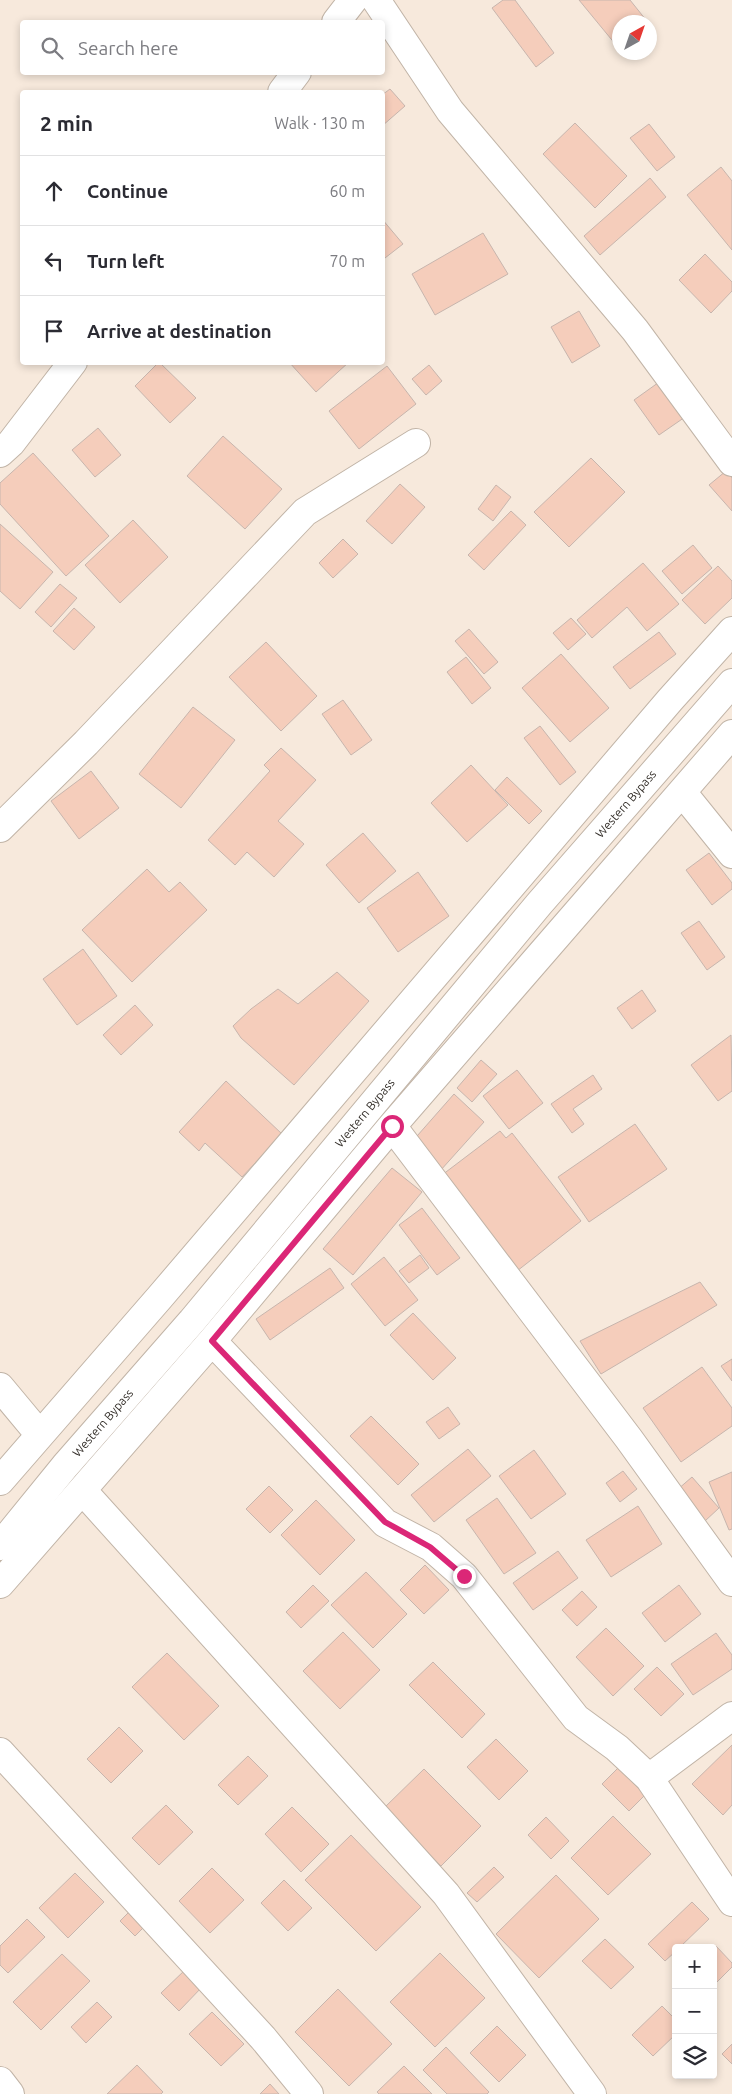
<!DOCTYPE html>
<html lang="en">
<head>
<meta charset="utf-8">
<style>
	body { margin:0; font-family:Ubuntu,sans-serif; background:#f7f7f7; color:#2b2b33 }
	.controls { position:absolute; right:15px; bottom:15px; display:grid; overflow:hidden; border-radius:5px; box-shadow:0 2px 8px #0003 }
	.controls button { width:45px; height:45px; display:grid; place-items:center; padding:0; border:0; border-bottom:1px solid #e1e1e2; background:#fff; color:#2b2b33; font:25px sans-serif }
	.compass { position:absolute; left:612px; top:15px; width:45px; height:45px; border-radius:50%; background:#fff; box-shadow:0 2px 8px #0003; rotate:40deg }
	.stop { position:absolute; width:15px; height:15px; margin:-11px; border:4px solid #db2777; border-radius:50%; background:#fff }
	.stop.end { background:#db2777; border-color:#fff; box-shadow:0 1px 5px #0008 }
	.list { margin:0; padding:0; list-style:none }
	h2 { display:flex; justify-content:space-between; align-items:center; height:65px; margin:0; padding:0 20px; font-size:21px }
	h2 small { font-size:16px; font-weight:400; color:#7c7c81 }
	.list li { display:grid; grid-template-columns:32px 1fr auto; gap:15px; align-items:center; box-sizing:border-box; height:70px; padding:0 20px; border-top:1px solid #e1e1e2 }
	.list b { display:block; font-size:19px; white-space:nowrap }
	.list em { font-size:16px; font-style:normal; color:#7c7c81 }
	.icon { flex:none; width:28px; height:28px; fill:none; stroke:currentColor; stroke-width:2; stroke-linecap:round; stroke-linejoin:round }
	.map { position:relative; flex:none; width:732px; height:2094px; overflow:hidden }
	.search { position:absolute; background:#fff; box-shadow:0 2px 8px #0003; left:20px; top:20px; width:365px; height:55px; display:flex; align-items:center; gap:12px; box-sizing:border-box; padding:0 18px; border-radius:5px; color:#7c7c81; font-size:19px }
	.panel { position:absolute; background:#fff; box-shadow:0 2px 8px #0003; left:20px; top:90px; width:365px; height:275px; border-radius:5px }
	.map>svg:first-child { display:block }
</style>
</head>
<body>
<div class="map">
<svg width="732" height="2094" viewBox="0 0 732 2094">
	<rect width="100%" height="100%" fill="#f7e9dc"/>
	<path fill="#f5cdbb" stroke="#c7b5ad" d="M503,0H515L554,53L536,67L492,8Z
		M579,0H630L646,20L643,22H620V42L616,45Z
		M390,89L405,106L382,126V95Z
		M575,123L627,176L595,208L543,154Z
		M649,124L675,157L657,171L630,138Z
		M721,167L732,181V250L687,195Z
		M650,178L666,197L600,255L584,236Z
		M382,219L403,244L385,258L382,255Z
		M483,233L508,274L435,315L412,274Z
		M705,254L732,282V291L711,313L679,280Z
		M579,311L600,346L572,363L551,327Z
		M159,362L196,398L170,423L135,386Z
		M289,362H349L316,392Z
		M429,365L442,381L426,395L412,379Z
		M387,366L416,404L359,449L329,411Z
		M662,380L688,415L659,435L634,400Z
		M98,428L121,455L95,477L72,450Z
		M223,436L282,489L245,529L187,476Z
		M33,453L109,536L66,576L0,504V483Z
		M591,458L625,492L569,547L534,512Z
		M726,471L732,478V511L709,485Z
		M400,484L425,507L392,544L366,521Z
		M496,485L511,497L493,521L478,509Z
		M511,511L526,525L484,570L468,555Z
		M133,520L168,557L120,603L85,565Z
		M0,524L53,572L20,609L0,591Z
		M343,539L358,554L333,578L319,563Z
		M693,545L712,568L682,594L662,571Z
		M643,563L679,604L647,631L627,607L592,638L577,620Z
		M718,566L732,581V598L705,624L682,600Z
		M60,584L77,598L51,627L35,612Z
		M74,608L95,627L74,650L53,631Z
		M571,618L586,634L568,650L553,633Z
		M469,629L498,662L484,674L455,641Z
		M659,632L676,654L630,689L613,667Z
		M266,642L317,696L281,731L229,677Z
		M561,654L609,708L570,742L522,688Z
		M466,657L491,688L472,704L447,672Z
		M343,700L372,740L351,755L322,714Z
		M193,707L235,740L181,808L139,774Z
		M540,726L576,772L560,785L524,738Z
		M281,748L316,780L278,821L304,844L274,877L247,852L235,865L208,840L270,771L264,765Z
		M471,765L508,805L467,842L431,803Z
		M91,771L119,808L79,839L51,801Z
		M507,777L542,811L529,824L495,790Z
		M363,833L396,871L359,903L326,865Z
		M709,853L732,883V889L712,905L686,870Z
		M147,869L169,892L180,882L207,910L132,982L82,930Z
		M418,872L449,916L398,952L367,908Z
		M699,921L725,957L707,970L681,933Z
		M83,949L117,996L77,1025L43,979Z
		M337,972L369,1001L294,1085L241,1038L233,1026L251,1009L278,989L298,1004Z
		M642,990L656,1011L632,1029L617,1008Z
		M135,1005L153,1025L121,1055L103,1035Z
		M731,1035L732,1091L718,1101L691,1065Z
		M481,1060L497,1074L472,1102L457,1088Z
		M517,1070L543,1103L509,1129L483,1096Z
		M593,1075L602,1089L573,1109L584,1124L572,1133L551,1104Z
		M226,1081L282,1134L242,1177L205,1143L199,1151L179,1132Z
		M454,1094L484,1122L440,1171L410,1144Z
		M635,1124L667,1169L589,1222L558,1177Z
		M500,1131L506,1138L512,1133L581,1221L517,1271L442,1175Z
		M392,1168L422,1192L353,1275L323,1249Z
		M422,1208L460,1258L437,1275L399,1225Z
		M420,1255L429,1268L409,1283L399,1271Z
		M384,1257L418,1300L385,1326L351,1284Z
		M330,1268L344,1288L270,1340L256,1319Z
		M700,1282L717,1305L601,1374L580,1341Z
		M413,1313L456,1358L433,1380L390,1335Z
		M732,1359V1381L721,1366Z
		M702,1367L732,1408V1426L681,1462L643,1408Z
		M448,1407L460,1424L439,1439L426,1422Z
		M371,1416L419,1464L398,1485L350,1436Z
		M468,1449L491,1476L434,1522L411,1495Z
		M534,1450L566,1494L531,1519L499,1476Z
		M623,1471L637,1489L620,1502L606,1483Z
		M732,1472V1529L729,1530L709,1482Z
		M692,1477L719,1508L705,1521L677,1490Z
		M269,1486L293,1510L270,1533L246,1509Z
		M497,1498L536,1553L504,1574L466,1520Z
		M316,1500L355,1540L320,1575L281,1535Z
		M638,1506L662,1544L611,1577L586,1540Z
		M558,1551L578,1578L533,1610L513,1583Z
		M425,1565L449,1590L424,1614L400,1590Z
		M366,1572L407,1614L373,1648L331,1605Z
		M313,1585L329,1601L301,1628L286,1612Z
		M679,1585L701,1614L665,1642L642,1613Z
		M582,1591L597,1607L577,1626L562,1610Z
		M606,1628L644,1666L613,1696L576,1657Z
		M343,1632L380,1670L340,1709L303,1671Z
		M716,1633L732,1655V1669L693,1695L671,1664Z
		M167,1653L219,1706L184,1740L132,1687Z
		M433,1662L485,1714L462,1738L409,1685Z
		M657,1667L684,1694L661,1716L634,1689Z
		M119,1727L143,1751L111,1783L87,1759Z
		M496,1739L528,1771L499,1800L467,1767Z
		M732,1745V1805L723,1815L692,1784Z
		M248,1756L268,1776L238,1805L218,1785Z
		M618,1768L645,1795L629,1811L602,1784Z
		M424,1769L481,1826L441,1866L384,1808Z
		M166,1805L193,1832L159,1865L132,1838Z
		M292,1807L329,1844L301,1872L265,1834Z
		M613,1816L651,1854L608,1895L571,1858Z
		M546,1817L569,1841L551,1859L528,1835Z
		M351,1835L421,1907L376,1951L305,1880Z
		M494,1867L504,1877L477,1902L467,1893Z
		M212,1868L244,1900L210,1933L179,1901Z
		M75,1873L104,1902L68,1938L39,1908Z
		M556,1875L599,1919L539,1978L496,1934Z
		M284,1880L312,1908L288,1931L261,1903Z
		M692,1902L709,1919L679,1948H676V1951L665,1961L648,1944Z
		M132,1909L147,1924L135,1936L120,1921Z
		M27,1919L45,1937L8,1973L0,1965V1946Z
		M605,1939L634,1967L611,1989L582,1961Z
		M716,1946L732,1963V1967L713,1986V1949Z
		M440,1953L485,1998L435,2047L390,2002Z
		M62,1954L90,1981L41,2030L13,2002Z
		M186,1969L203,1986L179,2011L161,1993Z
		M338,1989L392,2044L349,2086L295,2032Z
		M97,2002L112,2017L86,2043L71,2027Z
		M662,2006L676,2020V2034L653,2056L632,2035Z
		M212,2012L244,2044L221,2066L189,2034Z
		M497,2026L526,2055L499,2082L470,2053Z
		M732,2044V2064L722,2054Z
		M446,2047L489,2092L487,2094H447L423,2070Z
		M137,2065L163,2092L161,2094H107Z
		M404,2066L432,2094H379L377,2092Z
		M270,2084L279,2094H260Z"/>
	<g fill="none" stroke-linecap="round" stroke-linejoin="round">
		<defs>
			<path id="minor" d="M376,0L450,111L635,330L732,462
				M336,22L353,0
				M282,92L297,72
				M0,453L11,443L73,362
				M682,792L732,854
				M0,828L86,743L305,512L416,443
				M392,1126L629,1439L732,1582
				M212,1341L385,1523L431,1547L464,1576L576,1718L617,1748L649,1778L732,1902
				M0,1387L40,1435
				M0,1481L160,1297L670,700L732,631
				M82,1490L446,1894L592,2094
				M0,1584L212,1341L392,1126L732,734
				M0,1752L263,2038L309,2094
				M649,1778L732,1716
				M0,2081L10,2094"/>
			<path id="major" d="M0,1546L65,1466L192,1321L539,904L732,683"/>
		</defs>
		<use href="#minor" stroke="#c1b4a7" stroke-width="30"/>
		<use href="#major" stroke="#c1b4a7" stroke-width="30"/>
		<use href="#minor" stroke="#fff" stroke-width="28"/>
		<use href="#major" stroke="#fff" stroke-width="28"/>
	</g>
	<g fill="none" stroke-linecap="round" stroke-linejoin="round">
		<path stroke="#db2777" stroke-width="6" d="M392,1126L212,1341L385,1522L430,1547L464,1576"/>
	</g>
	<g text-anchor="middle" stroke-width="5" stroke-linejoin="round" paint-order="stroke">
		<g font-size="12" fill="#35302b" stroke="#fff">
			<text transform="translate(626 804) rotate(-49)" y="4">Western Bypass</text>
			<text transform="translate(365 1113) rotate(-50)" y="4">Western Bypass</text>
			<text transform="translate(103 1423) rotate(-49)" y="4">Western Bypass</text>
		</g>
	</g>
</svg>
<div class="controls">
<button>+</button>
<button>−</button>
<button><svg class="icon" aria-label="layers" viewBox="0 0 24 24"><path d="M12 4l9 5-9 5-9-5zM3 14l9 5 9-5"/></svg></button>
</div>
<svg class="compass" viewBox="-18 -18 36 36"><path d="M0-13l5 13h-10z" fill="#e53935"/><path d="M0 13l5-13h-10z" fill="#7c7c81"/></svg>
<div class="stop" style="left:392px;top:1126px"></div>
<div class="stop end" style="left:464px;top:1576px"></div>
<div class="search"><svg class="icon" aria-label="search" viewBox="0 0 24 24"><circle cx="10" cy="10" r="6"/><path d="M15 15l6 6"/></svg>Search here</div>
<section class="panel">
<h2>2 min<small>Walk · 130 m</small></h2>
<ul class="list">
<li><svg class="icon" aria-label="ahead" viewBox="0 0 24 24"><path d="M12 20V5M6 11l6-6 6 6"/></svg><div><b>Continue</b></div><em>60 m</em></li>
<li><svg class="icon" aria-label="left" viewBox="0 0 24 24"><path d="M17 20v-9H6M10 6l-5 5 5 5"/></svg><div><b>Turn left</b></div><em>70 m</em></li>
<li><svg class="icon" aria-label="arrive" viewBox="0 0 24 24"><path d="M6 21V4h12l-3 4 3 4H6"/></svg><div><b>Arrive at destination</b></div></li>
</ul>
</section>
</div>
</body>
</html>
